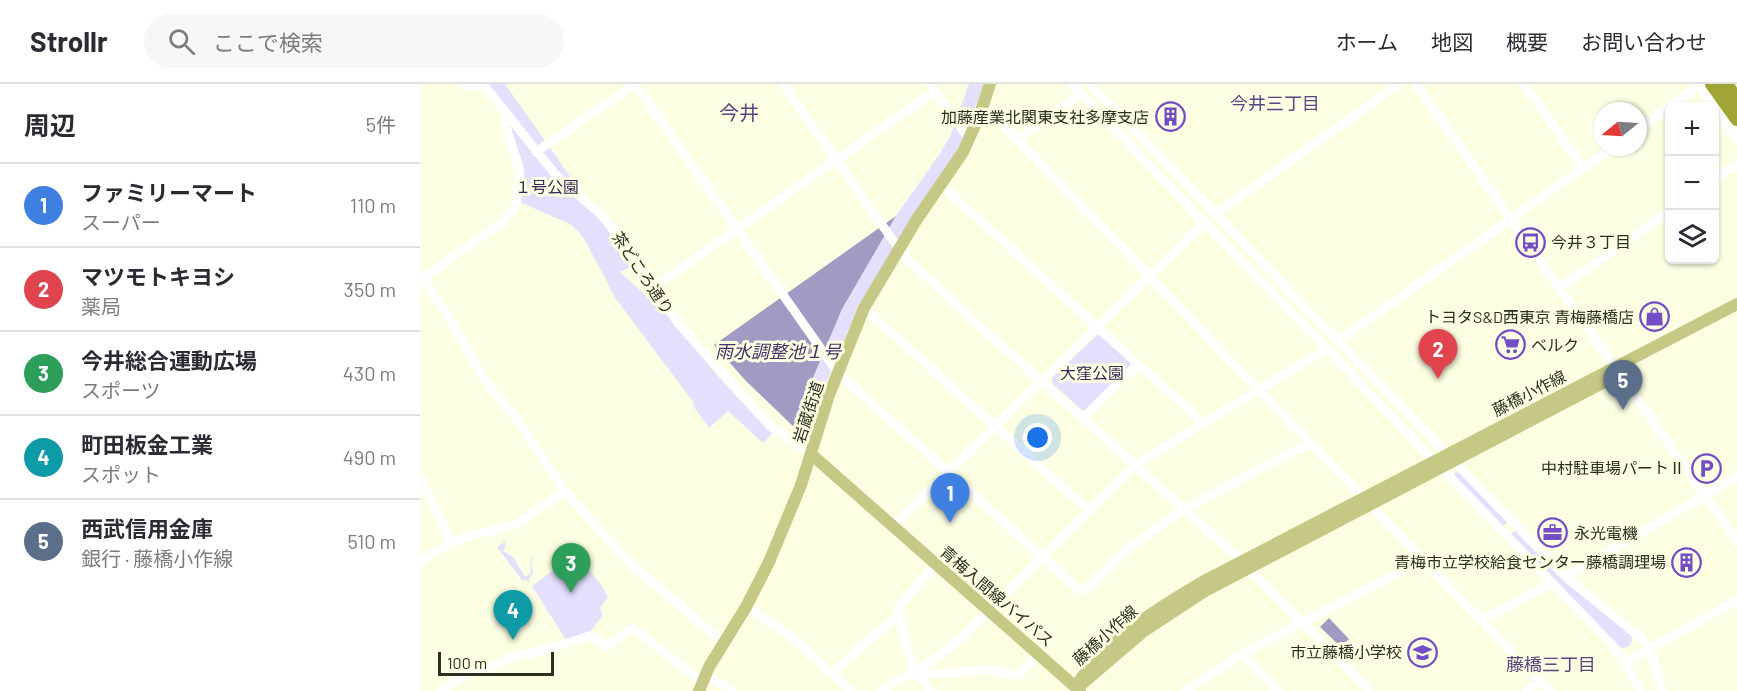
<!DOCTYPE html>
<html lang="ja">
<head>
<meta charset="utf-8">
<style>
	body { margin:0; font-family:Barlow,"Noto Sans JP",sans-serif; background:#f7f7f7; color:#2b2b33 }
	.controls { position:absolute; right:18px; top:18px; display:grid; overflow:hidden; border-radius:9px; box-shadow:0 2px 4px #0004 }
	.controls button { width:54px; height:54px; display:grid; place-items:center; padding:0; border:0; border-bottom:2px solid #e1e1e2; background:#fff; color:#2b2b33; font:30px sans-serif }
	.compass { position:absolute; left:1173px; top:18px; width:54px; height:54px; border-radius:50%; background:#fff; box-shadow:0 2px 4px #0004; rotate:252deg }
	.scale { position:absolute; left:18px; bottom:15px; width:116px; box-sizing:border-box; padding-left:6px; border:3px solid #2d2f21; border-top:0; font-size:16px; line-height:21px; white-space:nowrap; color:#2d2f21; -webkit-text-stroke:4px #fcffe2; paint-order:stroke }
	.you { position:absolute; left:618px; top:354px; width:21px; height:21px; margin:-15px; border:4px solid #fff; border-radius:50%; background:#1a73e8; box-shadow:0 0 0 9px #1a73e833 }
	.badge { display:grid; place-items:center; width:39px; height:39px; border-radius:50%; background:#7c3aed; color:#fff; font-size:20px; font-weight:700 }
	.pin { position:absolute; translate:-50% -50px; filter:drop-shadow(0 2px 3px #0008) }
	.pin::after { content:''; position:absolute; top:32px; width:21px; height:18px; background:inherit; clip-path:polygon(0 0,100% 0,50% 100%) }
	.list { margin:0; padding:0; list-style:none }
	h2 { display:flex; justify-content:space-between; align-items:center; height:78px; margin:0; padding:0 24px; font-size:26px }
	h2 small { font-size:20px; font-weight:400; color:#7c7c81 }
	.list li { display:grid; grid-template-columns:39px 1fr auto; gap:18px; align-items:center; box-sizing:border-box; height:84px; padding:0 24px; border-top:2px solid #e1e1e2 }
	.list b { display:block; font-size:22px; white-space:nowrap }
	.list p { margin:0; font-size:20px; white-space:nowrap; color:#7c7c81 }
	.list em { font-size:20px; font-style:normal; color:#7c7c81 }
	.icon { flex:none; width:33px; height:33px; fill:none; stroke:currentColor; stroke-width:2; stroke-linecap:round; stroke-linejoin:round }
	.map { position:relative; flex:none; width:1317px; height:607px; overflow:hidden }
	header { display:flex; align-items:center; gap:36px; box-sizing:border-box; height:84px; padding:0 30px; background:#fff; border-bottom:2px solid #e1e1e2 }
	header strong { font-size:28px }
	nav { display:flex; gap:33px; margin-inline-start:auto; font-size:21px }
	.search { width:420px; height:54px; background:#f7f7f7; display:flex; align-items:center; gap:15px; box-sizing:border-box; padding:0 21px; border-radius:33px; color:#7c7c81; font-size:22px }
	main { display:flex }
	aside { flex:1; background:#fff }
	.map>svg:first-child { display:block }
</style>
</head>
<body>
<header>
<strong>Strollr</strong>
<div class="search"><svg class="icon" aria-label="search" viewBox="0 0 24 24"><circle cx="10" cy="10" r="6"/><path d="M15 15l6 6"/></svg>ここで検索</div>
<nav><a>ホーム</a><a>地図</a><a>概要</a><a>お問い合わせ</a></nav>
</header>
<main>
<aside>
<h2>周辺<small>5件</small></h2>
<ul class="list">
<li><span class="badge" style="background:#3f7fe0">1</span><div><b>ファミリーマート</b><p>スーパー</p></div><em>110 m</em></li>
<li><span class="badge" style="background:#e0444e">2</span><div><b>マツモトキヨシ</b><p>薬局</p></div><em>350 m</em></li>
<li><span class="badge" style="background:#2e9e5b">3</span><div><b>今井総合運動広場</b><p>スポーツ</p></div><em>430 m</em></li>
<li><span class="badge" style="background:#0f9aa8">4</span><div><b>町田板金工業</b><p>スポット</p></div><em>490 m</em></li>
<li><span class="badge" style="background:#5c6f8a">5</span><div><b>西武信用金庫</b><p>銀行 · 藤橋小作線</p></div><em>510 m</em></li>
</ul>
</aside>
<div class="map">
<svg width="1317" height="607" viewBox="0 0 1317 607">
	<rect width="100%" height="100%" fill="#fcffe2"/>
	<path fill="#e5dffe" d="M69,0H85L213,182L200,188L238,223L240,220C275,266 311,310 353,349L343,359L308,327L289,344L273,322L274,319L196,215L166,158L158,147L150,140L102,119C98,106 104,91 102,77L83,23L68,3Z
		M549,0H564L546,47L535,70L438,223L401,311L391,345L380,348L377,346L387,308L422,225L476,132L521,68L531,50Z
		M677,251H680L712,279L667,327H663L633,300L632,294Z
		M1039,388L1088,437L1082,443L1034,393L1035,389Z
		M1096,446L1211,551C1214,560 1208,566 1199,563L1090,451Z
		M82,453L86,461L83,467L93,473L105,493L111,489L110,480L112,473H114L111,480L113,489L109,495V499L106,495L103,497L77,463L84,458Z
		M156,469L182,502L188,513L180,524L183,531L169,549L146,556L112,502Z"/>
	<path fill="#a39ac3" d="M476,132L422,225L387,308L377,346L326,297L294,261Z
		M909,534L929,555L921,563L900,543Z"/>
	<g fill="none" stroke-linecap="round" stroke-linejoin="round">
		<path stroke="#fff" stroke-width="9" d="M42,0L51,2L63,0
			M63,0L135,90L181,131L195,147L258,239L350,342L391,370
			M363,0L479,165L488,176L556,239L811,467L950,607
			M510,0L549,55
			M651,0L1194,563L1208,584L1221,607
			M670,0L1146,493L1221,554L1230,564L1242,607
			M996,0L1317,457
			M1104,0L1163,84
			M1277,0L1293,22
			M563,20L1130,607
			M1250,22L1279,2
			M1294,24L1317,55
			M1218,46L1250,23
			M597,56L661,10
			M116,68L215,0L418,289L660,507L667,505L708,464L764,425L890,359
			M1294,95L1317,80
			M521,101L783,339
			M795,130L979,0
			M0,193L3,194L36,245L64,295L93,330L145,407L209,478L304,559
			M0,196L83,138L96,122L100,88L85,39L86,30
			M234,203L515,7
			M1140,204L1250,127
			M444,224L669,427
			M918,257L1193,63
			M663,334L718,280
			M0,394L32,460
			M473,442L784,139
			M0,479L12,469L40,456L57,450L97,440L145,407
			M1146,493L1317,392
			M326,523L375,555L431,607
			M1062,536L1132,499
			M822,570L858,607
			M1205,579L1317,516
			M412,588L480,530
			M497,588L507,590L570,586L598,592L618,570
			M285,590L312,607
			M21,607L40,594L62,584H69L90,574L133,564L169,552L187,562L213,544L282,598
			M461,607L478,596L497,588L540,555L715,381L906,265
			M511,607L494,586L483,550L478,523L516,481
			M766,607L822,570L1003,476
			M1106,607L1120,597"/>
		<path stroke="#c6c986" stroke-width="12" d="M391,370L660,607
			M662,600L724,547L785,507L1194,293
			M656,603C679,560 743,521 786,496L1317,220
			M279,607L289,583L326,523L349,478L381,401L409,311L444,224L497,135L543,68L560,30L570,0"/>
		<path stroke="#a0a536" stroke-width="14" d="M1292,0L1317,35
			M1306,0L1317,16"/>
	</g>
	<defs>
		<symbol id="building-ring" viewBox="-11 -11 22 22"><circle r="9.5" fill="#fcffe2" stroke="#744dc6" stroke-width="1.5"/><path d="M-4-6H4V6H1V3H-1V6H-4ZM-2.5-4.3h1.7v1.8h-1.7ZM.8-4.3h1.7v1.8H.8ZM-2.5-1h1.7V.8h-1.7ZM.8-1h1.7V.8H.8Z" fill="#744dc6"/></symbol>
		<symbol id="bus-ring" viewBox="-11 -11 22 22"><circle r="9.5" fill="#fcffe2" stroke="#744dc6" stroke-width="1.5"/><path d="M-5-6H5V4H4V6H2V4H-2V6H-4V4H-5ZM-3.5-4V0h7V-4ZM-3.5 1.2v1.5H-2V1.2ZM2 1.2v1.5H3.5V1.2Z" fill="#744dc6"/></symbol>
		<symbol id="shop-ring" viewBox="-11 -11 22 22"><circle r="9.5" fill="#fcffe2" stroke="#744dc6" stroke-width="1.5"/><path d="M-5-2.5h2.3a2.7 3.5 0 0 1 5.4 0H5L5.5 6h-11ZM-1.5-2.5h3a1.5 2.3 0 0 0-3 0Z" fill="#744dc6"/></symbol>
		<symbol id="supermarket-ring" viewBox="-11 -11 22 22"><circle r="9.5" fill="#fcffe2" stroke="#744dc6" stroke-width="1.5"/><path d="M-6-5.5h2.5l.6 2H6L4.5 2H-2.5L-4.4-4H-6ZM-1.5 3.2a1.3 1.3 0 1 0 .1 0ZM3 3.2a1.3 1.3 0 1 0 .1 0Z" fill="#744dc6"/></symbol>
		<symbol id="parking-ring" viewBox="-11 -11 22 22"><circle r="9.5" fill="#fcffe2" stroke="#744dc6" stroke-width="1.5"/><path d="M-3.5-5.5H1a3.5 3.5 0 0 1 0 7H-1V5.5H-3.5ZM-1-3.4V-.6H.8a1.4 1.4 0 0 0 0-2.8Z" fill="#744dc6"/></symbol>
		<symbol id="office-ring" viewBox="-11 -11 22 22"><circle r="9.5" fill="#fcffe2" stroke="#744dc6" stroke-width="1.5"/><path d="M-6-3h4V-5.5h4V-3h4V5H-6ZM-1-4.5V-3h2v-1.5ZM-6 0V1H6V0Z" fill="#744dc6"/></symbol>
		<symbol id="school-ring" viewBox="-11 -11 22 22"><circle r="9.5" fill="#fcffe2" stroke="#744dc6" stroke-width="1.5"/><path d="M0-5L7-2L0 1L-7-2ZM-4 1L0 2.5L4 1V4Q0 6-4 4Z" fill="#744dc6"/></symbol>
	</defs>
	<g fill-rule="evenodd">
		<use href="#building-ring" x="734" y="16" width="33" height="33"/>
		<use href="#bus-ring" x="1094" y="142" width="33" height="33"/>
		<use href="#shop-ring" x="1218" y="216" width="33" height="33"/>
		<use href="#supermarket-ring" x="1074" y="244" width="33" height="33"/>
		<use href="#parking-ring" x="1270" y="368" width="33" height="33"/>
		<use href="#office-ring" x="1116" y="432" width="33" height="33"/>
		<use href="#building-ring" x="1250" y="462" width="33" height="33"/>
		<use href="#school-ring" x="986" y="552" width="33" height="33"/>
	</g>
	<g text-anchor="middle" stroke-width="6" stroke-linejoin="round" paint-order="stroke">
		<g font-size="16" fill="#2d2f21" stroke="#fcffe2" text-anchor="end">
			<text x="729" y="39">加藤産業北関東支社多摩支店</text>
			<text x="1131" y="164" text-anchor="start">今井３丁目</text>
			<text x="1214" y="239">トヨタS&amp;D西東京 青梅藤橋店</text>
			<text x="1111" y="267" text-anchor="start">ベルク</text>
			<text x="1265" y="390">中村駐車場パートⅡ</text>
			<text x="1154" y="455" text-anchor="start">永光電機</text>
			<text x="1246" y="484">青梅市立学校給食センター藤橋調理場</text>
			<text x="982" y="574">市立藤橋小学校</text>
		</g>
		<g font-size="16" fill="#38295d" stroke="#fcffe2">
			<text x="127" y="109">１号公園</text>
			<text x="672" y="295">大窪公園</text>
		</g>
		<g font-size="16" fill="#2d2f21" stroke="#fcffe2">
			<text transform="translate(223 189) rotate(56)" y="6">茶どころ通り</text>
			<text transform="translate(1109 309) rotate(-27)" y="6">藤橋小作線</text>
			<text transform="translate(388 328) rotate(-72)" y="6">岩蔵街道</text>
			<text transform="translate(577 512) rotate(41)" y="6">青梅入間線バイパス</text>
			<text transform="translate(685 551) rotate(-42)" y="6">藤橋小作線</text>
		</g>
		<g font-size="18" fill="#574684" stroke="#fcffe2">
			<text x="855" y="26">今井三丁目</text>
			<text x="1131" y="587">藤橋三丁目</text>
		</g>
		<g font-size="18" font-style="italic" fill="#413267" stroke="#fcffe2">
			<text x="358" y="274">雨水調整池１号</text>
		</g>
		<g font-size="20" fill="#574684" stroke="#fcffe2">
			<text x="319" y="36">今井</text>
		</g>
	</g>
</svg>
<div class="controls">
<button>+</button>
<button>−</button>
<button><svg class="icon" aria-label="layers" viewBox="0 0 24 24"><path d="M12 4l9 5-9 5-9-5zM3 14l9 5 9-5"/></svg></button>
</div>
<svg class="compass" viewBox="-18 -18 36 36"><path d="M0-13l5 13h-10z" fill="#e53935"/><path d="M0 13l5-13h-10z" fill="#7c7c81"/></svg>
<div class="scale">100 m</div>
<div class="you"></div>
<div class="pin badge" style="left:530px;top:439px;background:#3f7fe0">1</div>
<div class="pin badge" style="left:1018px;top:295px;background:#e0444e">2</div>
<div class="pin badge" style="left:151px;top:509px;background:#2e9e5b">3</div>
<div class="pin badge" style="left:93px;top:556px;background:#0f9aa8">4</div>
<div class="pin badge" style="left:1203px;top:326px;background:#5c6f8a">5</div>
</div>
</main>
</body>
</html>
